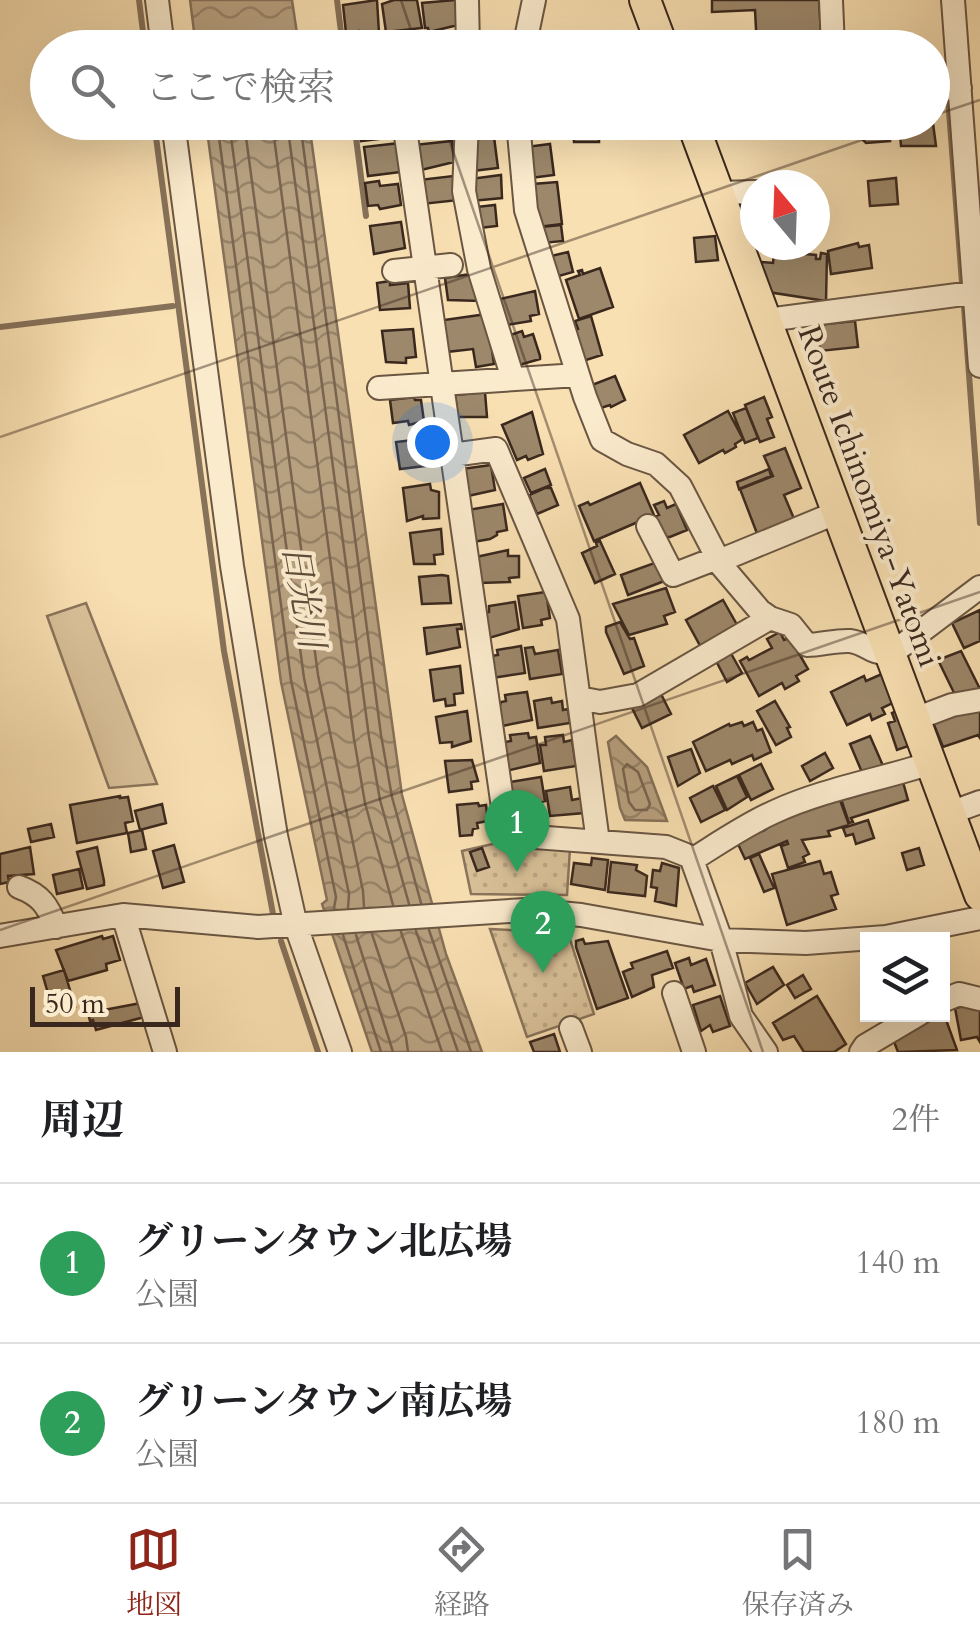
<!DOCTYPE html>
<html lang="ja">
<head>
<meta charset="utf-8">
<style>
	body { margin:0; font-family:Cardo,"Noto Serif JP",serif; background:#f6f6f6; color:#202124 }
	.controls { position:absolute; right:30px; bottom:30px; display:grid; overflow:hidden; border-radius:0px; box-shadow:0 10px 40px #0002 }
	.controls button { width:90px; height:90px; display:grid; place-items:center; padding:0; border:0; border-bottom:2px solid #e0e0e0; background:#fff; color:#202124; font:50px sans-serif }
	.compass { position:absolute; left:740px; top:170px; width:90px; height:90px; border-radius:50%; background:#fff; box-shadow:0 10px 40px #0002; rotate:341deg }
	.scale { position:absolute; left:30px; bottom:25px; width:150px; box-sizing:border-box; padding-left:10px; border:5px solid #3a281e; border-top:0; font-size:28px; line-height:35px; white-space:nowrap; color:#3a281e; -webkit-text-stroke:8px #fbebcd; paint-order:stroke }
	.you { position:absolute; left:432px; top:442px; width:35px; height:35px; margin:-25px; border:8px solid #fff; border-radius:50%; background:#1a73e8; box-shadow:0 0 0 15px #1a73e833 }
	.badge { display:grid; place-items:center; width:65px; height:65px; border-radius:50%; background:#8f2418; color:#fff; font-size:32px; font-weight:700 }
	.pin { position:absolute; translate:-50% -82px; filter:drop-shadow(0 2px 5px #0008) }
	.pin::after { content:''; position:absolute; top:52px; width:35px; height:30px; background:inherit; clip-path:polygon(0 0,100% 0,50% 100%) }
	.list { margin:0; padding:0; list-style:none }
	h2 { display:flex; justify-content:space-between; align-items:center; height:130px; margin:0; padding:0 40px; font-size:42px }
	h2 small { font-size:32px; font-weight:400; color:#757577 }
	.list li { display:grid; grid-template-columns:65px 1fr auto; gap:30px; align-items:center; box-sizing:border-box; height:160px; padding:0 40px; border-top:2px solid #e0e0e0 }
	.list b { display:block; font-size:38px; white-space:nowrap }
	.list p { margin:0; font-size:32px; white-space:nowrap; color:#757577 }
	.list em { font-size:32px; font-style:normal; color:#757577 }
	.icon { flex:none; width:55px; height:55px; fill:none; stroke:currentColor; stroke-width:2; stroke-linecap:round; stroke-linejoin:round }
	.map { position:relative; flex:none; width:980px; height:1052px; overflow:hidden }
	.search { position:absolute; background:#fff; box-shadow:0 10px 40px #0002; left:30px; right:30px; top:30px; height:110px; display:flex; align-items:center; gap:25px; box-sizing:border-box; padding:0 35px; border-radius:55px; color:#757577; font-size:38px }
	.sheet { height:450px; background:#fff }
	nav { display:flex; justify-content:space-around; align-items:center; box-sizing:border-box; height:140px; border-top:2px solid #e0e0e0; background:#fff; font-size:28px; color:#757577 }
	nav a { display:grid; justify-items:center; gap:5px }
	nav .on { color:#8f2418 }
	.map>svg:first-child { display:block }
</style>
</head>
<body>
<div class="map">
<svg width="980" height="1052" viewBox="0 0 980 1052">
	<defs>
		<pattern id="park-dots" width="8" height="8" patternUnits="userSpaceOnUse" patternTransform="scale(2.5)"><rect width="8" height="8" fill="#d9c199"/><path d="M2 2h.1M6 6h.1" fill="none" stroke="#bba683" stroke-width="1.8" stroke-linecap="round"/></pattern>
		<pattern id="water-waves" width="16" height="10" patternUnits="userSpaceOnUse" patternTransform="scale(2.5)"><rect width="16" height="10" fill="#b8a180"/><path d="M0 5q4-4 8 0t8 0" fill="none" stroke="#978368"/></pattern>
	</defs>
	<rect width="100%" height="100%" fill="#f9e0b2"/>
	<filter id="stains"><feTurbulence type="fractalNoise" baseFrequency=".002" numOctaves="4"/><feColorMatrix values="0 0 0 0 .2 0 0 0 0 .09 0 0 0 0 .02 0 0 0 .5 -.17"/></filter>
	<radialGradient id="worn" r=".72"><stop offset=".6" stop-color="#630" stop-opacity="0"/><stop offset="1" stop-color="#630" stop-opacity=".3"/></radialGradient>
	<path fill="#d9c199" stroke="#8a745c" stroke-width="2.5" d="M86,603L157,784L109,788L47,616Z"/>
	<path fill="url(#park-dots)" stroke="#8a745c" stroke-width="2.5" d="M497,843L570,848L567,895L471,894L462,851Z
		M490,929L568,933L594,1014L527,1037Z"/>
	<path fill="url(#water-waves)" stroke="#867159" stroke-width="2.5" d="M190,0H292L299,47H196Z
		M206,123H309L402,795L446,954L482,1052H372L322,904L327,900L281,682Z
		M616,736L647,767L667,821L625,820L620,808L608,742Z"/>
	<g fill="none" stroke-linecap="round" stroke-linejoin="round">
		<path stroke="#79644f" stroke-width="2.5" d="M217,122L291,680L336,897L334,908
			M229,122L304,678L349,894L348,908
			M244,122L318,675L363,891L364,907
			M272,122L354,739L365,803L393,905
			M287,122L369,737L380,800L409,904
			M300,122L381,735L392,797L421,903
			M627,764L638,772L650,804L647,810H635L629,802L623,769Z
			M429,930L471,1052
			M416,931L458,1052
			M401,932L442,1052
			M372,934L406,1037L408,1052
			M343,935L381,1052
			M356,935L393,1052"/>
		<path stroke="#867159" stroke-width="6" d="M139,0L145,48
			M337,0L343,48
			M948,98L962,283
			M154,122L224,651L273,914
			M354,122L366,216
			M964,307L980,523
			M0,327L173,306
			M281,941L318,1052"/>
	</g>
	<path fill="#9d886b" stroke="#3a281e" stroke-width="2.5" d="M377,0L379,33L359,36V31L346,33L343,5Z
		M394,0H417L422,28L386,32L382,4Z
		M455,0L458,25L429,32L428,28H425L422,3Z
		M712,0H819L822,48H757L755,10L712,12Z
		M932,116L936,146H901L899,122H932Z
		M359,122H394L396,137L361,141Z
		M573,122H599V142H574Z
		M864,122H888L890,141L866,143L862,139L861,124Z
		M494,137L498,168L472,171V140Z
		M452,141L454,162L421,170L414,145Z
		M400,143L401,172L368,176L364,147Z
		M550,144L554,175L530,178L526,147Z
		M501,175L502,198L472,201L470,179Z
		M453,176L459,200L422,204L419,180Z
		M896,178L898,204L870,206L868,181Z
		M379,181L380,186L398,184L401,205L380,209L378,205L368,206L365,183Z
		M557,182L562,224L538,227L533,184Z
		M495,205L497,226L479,228L476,207Z
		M401,222L405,248L374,254L370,226Z
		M561,225L563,241L543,243L541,227Z
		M715,236L718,260L696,262L694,238Z
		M858,243L859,247L869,245L872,268L831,274L828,251Z
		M568,252L573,272L552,278L547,257Z
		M784,252L816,255V259H820L821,253L827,254L826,301L768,292L761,275L762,262L773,263L774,254L784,255Z
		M600,268L613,307L579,319L566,280L580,275L578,271L582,270L583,274Z
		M477,273L481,301L448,300L445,278Z
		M390,281V285L408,283L410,308L380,310L377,283Z
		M535,291L539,314L530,316L531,321L501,326L496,300Z
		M487,314L494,364L476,367L473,349L446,352L444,320Z
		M591,316L602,355L583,361L569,332L578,329L575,321Z
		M855,321L858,347L820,351L817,325Z
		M413,329L416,357L406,358V363L386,362L382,331Z
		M522,331L524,337L533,334L540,356V359L519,365L505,337Z
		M615,376L625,400L611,407L610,405L601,408L592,385Z
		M485,392L487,417H458L455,395Z
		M414,397L415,400H421L424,421L409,425L408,421L393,423L390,400Z
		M764,397L772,417L767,419L774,437L760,442L745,405Z
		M746,408L758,438L745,443L733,413Z
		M728,411L743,439L735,444L736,447L725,453L723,450L699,463L684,435Z
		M532,412L543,454L528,460L526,456L517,460L502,425Z
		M430,438L434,465L400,469L396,442Z
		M785,448L801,488L784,495L795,521L758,536L740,489L773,476L764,456Z
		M491,465L495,490L468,496L462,469Z
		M545,469L551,485L531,493L524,478Z
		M769,469L771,476L739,489L737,482Z
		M640,483L654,515L594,541L579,506L588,502L590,505Z
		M430,484L431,490L439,492V518L423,519V516L407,521L403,488Z
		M545,488H551L558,505L537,514L529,495Z
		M664,501L667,508L676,504L687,530L670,537H664L655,516L659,515L654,505Z
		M503,504L507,530L497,532V535L490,539L473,542L468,510Z
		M441,529L443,554L434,555L435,564H414L410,533Z
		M600,541L615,574L595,583L582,553L597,546L596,543Z
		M508,550V556H519V577L509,578L510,582L480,583L476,557Z
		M660,561L667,580L628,595L621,575Z
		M442,575L448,576L451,603L422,604L419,577Z
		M666,588L675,612L664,616L667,624L629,635L613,604Z
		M546,592L550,618L541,620L542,625L523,628L518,596Z
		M723,600L740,630L703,651L686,620Z
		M515,602L519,629L489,638L483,613L489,612V606Z
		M980,610V641L964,648L952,623Z
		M620,622L630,639L634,638L644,666L624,674L606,632V627Z
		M461,624L462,629H457L460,647L427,654L424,628Z
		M780,632L784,640L790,638L808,669L796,676L799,681L785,689L782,683L759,696L740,661L747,657L749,660L772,648L767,639Z
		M521,646L525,673L492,678L491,656L498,655L497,650Z
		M533,647L535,654L558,650L562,674L530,679L525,648Z
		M729,650L742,673L727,682L715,659Z
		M961,651L980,689L957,699L938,660Z
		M460,666L463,693L454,694L455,705L446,706L445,699L434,701L430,670Z
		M882,674L895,702L882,708L885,714L872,720L870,714L847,725L831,692L864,676L866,681Z
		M527,692L532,720L502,726L499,708L501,702L506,701L505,695Z
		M660,692L671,714L642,728L631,706Z
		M551,698L552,703L562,701L563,710L568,709L570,723L538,728L534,701Z
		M775,701L790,727L787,728L791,737L776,745L757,711Z
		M980,706V738L978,735L943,747L932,720Z
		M902,709L914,744L897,750L888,723L895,721L892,713Z
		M467,711L471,741L452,747V742L440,743L436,717Z
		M742,722L744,726L753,722L757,731L762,729L771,752L754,760L752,755L732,764L730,760L706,771L693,742L729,724L730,726Z
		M528,733L529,738L536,737L540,763L506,771L504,742L511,741L510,735Z
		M563,735L564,742L572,740L576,766L544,771L540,745H546L545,737Z
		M870,736L884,768L864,777L850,744Z
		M691,749L700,773L678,786L668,757Z
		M825,753L833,768L810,781L802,766Z
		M472,760L478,781L471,782L472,789L449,792L445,761Z
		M761,764L773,789L751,800L739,775Z
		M737,776L747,797L727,810L716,786Z
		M541,777L545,801L514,809L510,782Z
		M903,782L908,800L851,818L853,822L849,823L840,796L847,793L849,798Z
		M713,786L725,810L701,822L690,798Z
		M570,787L572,800L582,798L584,813L550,816L546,791Z
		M120,796V798L128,797L133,821L125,823L127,833L77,843L70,805Z
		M839,797L849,825L828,831L830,836L802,840L809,854L803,857L805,862L788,868L781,846L788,844L787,841L745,859L737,842L765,830L779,817Z
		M478,803L479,806L486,805L488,821L477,823L478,828L473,829L472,835L460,836L457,805Z
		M162,804L166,823L140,830L135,811Z
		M868,820L874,838L856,844L853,834L846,836L843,828Z
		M51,824L54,837L31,842L28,829Z
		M142,830L146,849L131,852L128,833Z
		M174,845L184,882L163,888L153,851Z
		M30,847L34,874L8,876L9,882L0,884V854Z
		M97,847L104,881V885L87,889L77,852Z
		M482,848L489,867L477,871L470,852Z
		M919,848L924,865L907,870L902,853Z
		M759,854L774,888L764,892L750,858Z
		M592,858L608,860L605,890L571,884L574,863L591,865Z
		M820,861L824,874L831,872L838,894L831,896L836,909L787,925L772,874Z
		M611,862L637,865L636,870L647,876L645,896L608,892Z
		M662,863L679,868L676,906L655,901L657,888L651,887L653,870L660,871Z
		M79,869L83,888L57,894L53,875Z
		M102,936L103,939L113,936L120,960L106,964L107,970L68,981L56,950Z
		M583,939L585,944L608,941L628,998L597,1009L576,947V941Z
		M667,951L673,968L652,975L654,987L632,997L623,972L633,968L631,963Z
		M689,958L691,965L706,959L715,985L694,992L692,986L684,989L675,963Z
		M773,967L784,985L757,1004L745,983Z
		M64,970L75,1007L54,1014L43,976Z
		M803,975L811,989L795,998L787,985Z
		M720,996L730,1026L713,1032L710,1025L701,1031L693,1005Z
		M817,996L846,1044L834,1052H804L794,1036L783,1040L773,1023Z
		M141,1003L144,1017L96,1030L93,1020L90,1021L88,1013Z
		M976,1004L980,1007V1042L977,1037L961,1040L955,1008Z
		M938,1017H945L957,1050L898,1052L893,1039Z
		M554,1034L560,1052H534L530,1042Z"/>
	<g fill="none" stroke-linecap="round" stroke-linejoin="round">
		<defs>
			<path id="minor" d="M157,0L163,48
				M467,0L468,48
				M831,0L833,48
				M953,0L980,366
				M429,48L467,41
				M524,48L534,0
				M932,89L960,88
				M173,122L232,566L276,836L296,926L340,1052
				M404,122L507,835L666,847L691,857L721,940L741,1016L766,1052
				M467,122L464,191L479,269L513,379
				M518,122L526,210L585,397L602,440L627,454L656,464L680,486L721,565L760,611L770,618L791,625L807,645C821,645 836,640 850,641C867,643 868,653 891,654L980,587
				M719,193L755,192
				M394,271L451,265
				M767,320L980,292
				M379,388L578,375
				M452,455L496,449L568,619L598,842
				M648,526L673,575L717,558
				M719,561L838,512
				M579,698L600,702L638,695L770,618
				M915,719L952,705L980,700
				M950,813L980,802
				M692,860C719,843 745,825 774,812C824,789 879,780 931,763
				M19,887C41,895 48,906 56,927
				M123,915L165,1052
				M0,936L123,915L258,927L526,910L581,915L721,940L806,943L886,937L980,918
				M674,993L694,1052
				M942,1001L959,994L980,999
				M571,1028L580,1052
				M861,1052L865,1046L919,1014"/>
			<path id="major" d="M645,0L663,48
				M692,122L980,895"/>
		</defs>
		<use href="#minor" stroke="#6a5643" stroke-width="26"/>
		<use href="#major" stroke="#3a281e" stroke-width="34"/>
		<use href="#minor" stroke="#fbebcd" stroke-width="22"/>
		<use href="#major" stroke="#f9e0b2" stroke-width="30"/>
	</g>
	<path fill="none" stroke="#3a281e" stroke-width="2.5" stroke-opacity="0.45" d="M401,0L417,48M932,116L980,100M443,122L763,1052M0,437L914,122M0,930L980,592"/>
	<g text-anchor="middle" stroke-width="8" stroke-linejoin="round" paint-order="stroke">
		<g font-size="32" fill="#3a281e" stroke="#fbebcd">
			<text transform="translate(870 496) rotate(70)" y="11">Route Ichinomiya-Yatomi</text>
		</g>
		<g font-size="35" font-style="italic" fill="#604c3b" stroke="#fbebcd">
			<text transform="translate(304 596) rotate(80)" y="12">日光川</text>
		</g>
	</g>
	<rect width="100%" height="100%" filter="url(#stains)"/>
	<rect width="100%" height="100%" fill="url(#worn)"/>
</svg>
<div class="controls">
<button><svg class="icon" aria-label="layers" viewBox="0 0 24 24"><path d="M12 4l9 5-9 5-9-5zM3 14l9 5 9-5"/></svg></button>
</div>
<svg class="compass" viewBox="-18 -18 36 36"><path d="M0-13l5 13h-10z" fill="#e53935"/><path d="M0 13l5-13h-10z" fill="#757577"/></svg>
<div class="scale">50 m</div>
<div class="you"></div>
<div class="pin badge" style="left:517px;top:872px;background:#2e9e5b">1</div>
<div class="pin badge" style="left:543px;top:973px;background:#2e9e5b">2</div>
<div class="search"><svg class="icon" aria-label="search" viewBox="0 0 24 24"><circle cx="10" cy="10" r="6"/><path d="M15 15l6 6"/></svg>ここで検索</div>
</div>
<section class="sheet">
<h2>周辺<small>2件</small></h2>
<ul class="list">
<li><span class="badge" style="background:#2e9e5b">1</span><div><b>グリーンタウン北広場</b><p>公園</p></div><em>140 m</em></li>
<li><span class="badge" style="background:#2e9e5b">2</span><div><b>グリーンタウン南広場</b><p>公園</p></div><em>180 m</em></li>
</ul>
</section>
<nav>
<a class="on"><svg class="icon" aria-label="map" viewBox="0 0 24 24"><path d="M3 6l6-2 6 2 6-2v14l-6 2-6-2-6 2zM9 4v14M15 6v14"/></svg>地図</a>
<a><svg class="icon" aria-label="directions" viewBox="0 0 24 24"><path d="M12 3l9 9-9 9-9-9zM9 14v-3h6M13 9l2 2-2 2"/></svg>経路</a>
<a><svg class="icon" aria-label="saved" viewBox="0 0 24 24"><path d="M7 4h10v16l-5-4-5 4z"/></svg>保存済み</a>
</nav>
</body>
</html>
